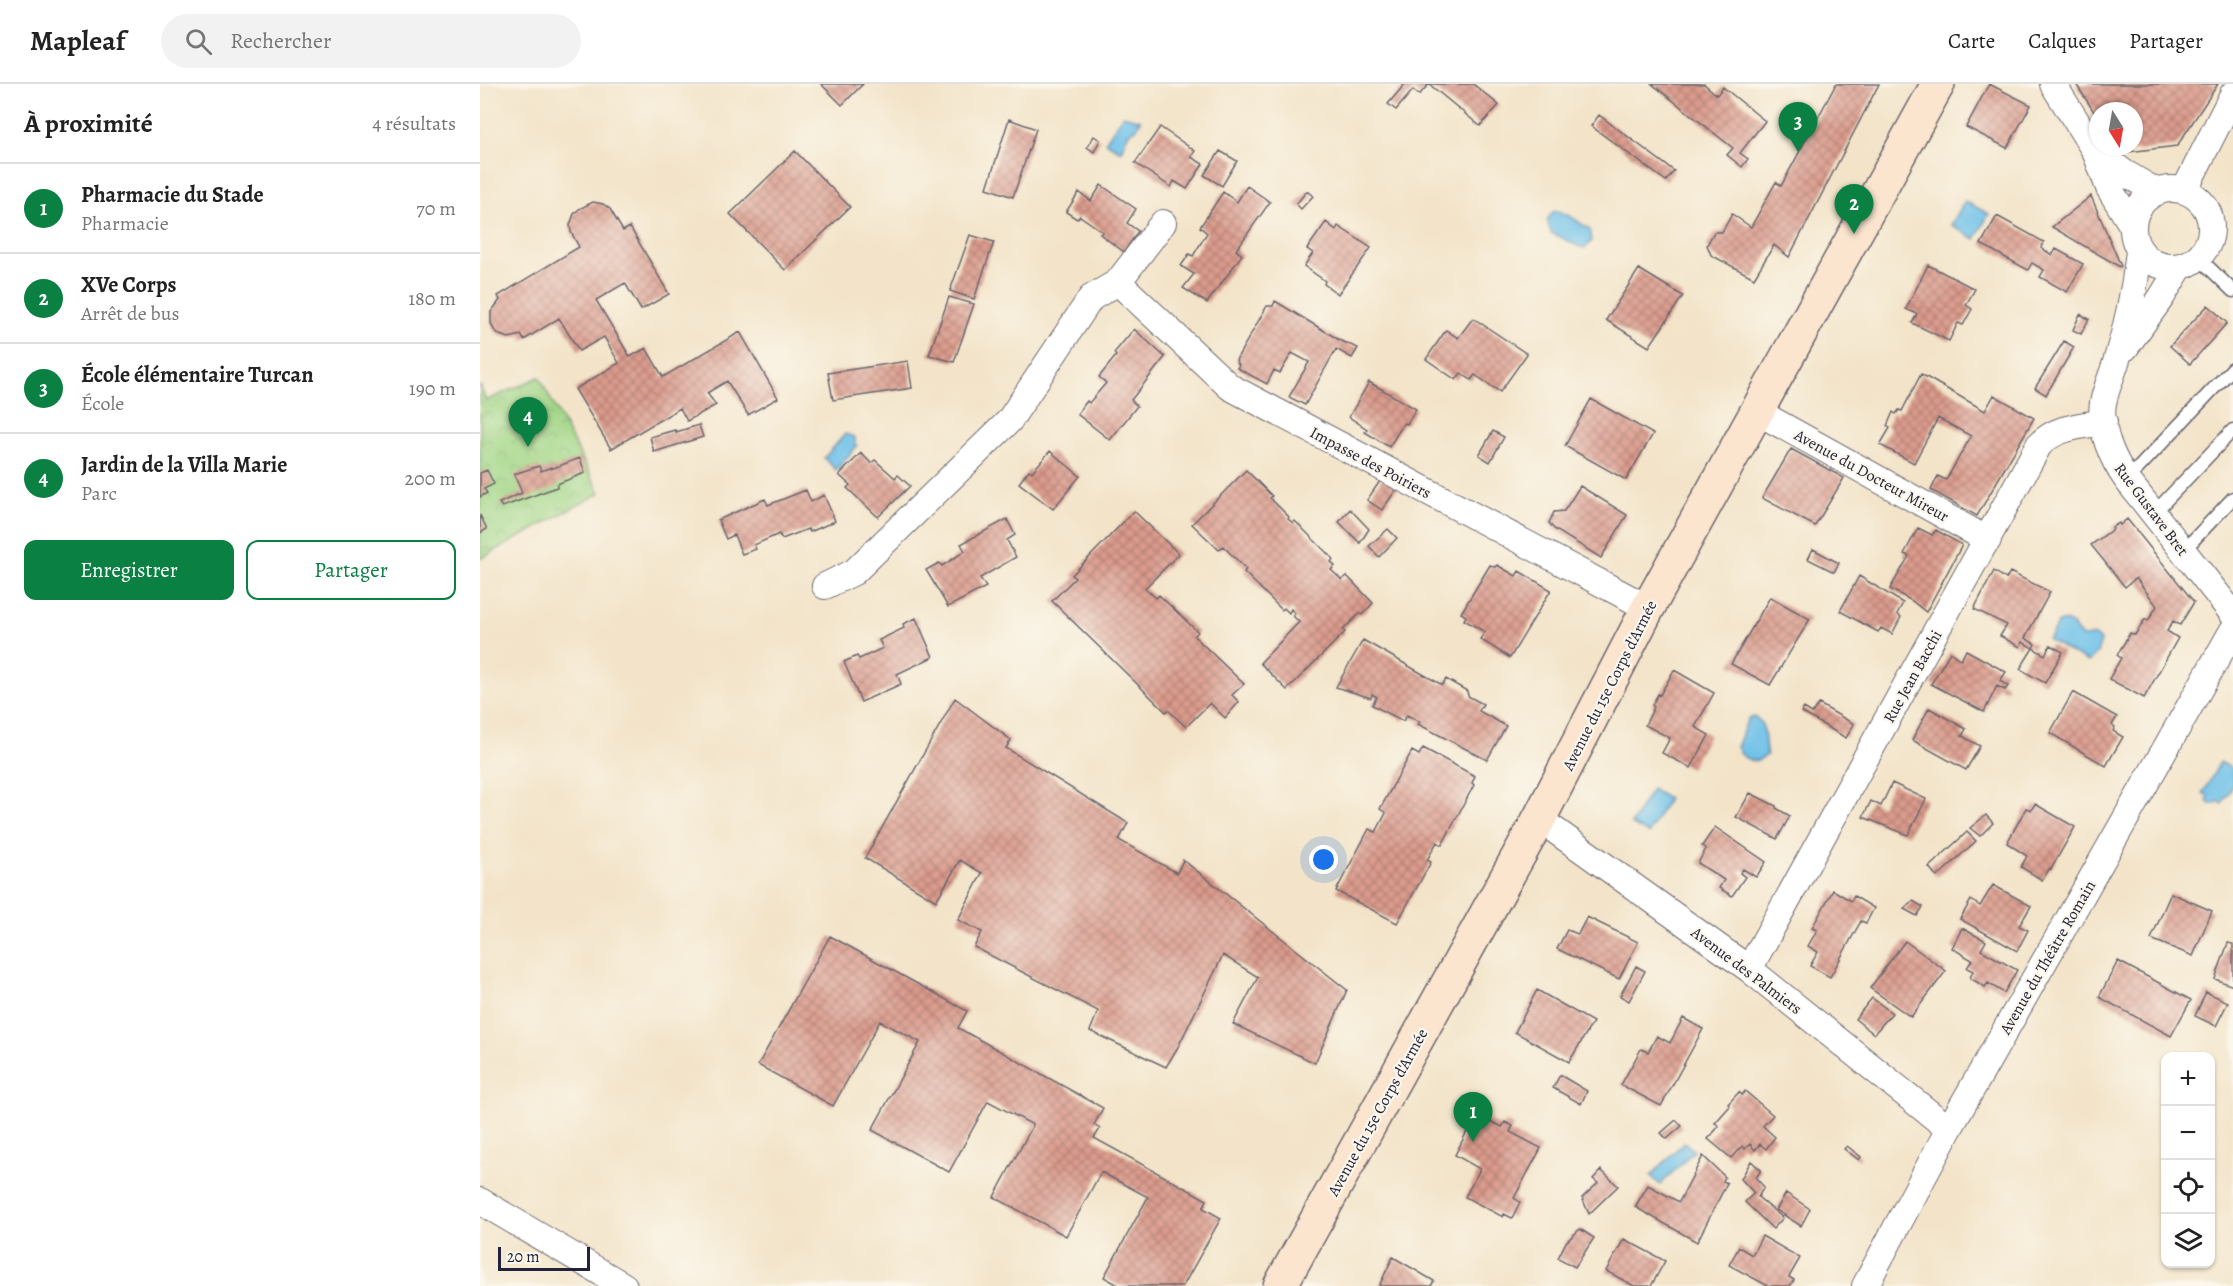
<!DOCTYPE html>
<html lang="fr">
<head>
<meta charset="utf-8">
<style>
	body { margin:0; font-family:Alegreya,serif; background:#f2f2f2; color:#222 }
	.controls { position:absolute; right:18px; bottom:18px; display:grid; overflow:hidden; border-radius:12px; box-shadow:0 2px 4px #0004 }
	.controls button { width:54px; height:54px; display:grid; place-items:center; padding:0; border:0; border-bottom:2px solid #e0e0e0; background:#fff; color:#222; font:30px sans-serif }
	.compass { position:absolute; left:1609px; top:18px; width:54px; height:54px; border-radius:50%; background:#fff; box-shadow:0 2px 4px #0004; rotate:169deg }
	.scale { position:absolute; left:18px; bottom:15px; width:92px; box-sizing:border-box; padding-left:6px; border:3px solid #22223b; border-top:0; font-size:16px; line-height:21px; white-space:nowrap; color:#22223b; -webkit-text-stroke:4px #fbf7ec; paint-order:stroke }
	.you { position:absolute; left:844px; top:776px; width:21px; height:21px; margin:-15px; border:4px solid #fff; border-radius:50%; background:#1a73e8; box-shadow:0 0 0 9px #1a73e833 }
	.badge { display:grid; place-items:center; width:39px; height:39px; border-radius:50%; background:#0b8043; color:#fff; font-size:20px; font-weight:700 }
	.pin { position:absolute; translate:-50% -50px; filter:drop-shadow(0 2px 3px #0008) }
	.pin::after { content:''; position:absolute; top:32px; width:21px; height:18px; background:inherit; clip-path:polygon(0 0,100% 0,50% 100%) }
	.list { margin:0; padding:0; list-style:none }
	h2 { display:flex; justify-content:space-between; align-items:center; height:78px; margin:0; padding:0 24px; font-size:26px }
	h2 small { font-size:20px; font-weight:400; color:#767676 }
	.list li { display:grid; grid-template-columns:39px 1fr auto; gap:18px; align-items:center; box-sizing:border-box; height:90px; padding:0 24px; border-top:2px solid #e0e0e0 }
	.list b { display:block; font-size:22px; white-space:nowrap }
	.list p { margin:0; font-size:20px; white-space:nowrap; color:#767676 }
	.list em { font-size:20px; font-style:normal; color:#767676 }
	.actions { display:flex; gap:12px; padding:18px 24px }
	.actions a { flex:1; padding:14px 0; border:2px solid #0b8043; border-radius:12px; text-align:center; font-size:21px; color:#0b8043 }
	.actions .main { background:#0b8043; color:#fff }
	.icon { flex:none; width:33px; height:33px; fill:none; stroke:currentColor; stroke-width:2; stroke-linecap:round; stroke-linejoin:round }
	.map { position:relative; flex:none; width:1753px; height:1202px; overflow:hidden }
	header { display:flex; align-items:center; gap:36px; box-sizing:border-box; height:84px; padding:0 30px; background:#fff; border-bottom:2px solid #e0e0e0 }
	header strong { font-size:28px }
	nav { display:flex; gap:33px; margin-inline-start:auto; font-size:21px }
	.search { width:420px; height:54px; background:#f2f2f2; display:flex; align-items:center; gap:15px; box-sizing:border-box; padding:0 21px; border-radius:33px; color:#767676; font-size:22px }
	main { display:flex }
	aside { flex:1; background:#fff }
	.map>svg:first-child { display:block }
</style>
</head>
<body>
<header>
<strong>Mapleaf</strong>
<div class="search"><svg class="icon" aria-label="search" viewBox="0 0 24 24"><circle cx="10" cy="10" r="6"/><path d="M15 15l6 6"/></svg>Rechercher</div>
<nav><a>Carte</a><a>Calques</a><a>Partager</a></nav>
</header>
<main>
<aside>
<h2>À proximité<small>4 résultats</small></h2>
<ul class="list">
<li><span class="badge">1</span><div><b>Pharmacie du Stade</b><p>Pharmacie</p></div><em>70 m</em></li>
<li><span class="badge">2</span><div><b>XVe Corps</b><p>Arrêt de bus</p></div><em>180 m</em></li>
<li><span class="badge">3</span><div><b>École élémentaire Turcan</b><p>École</p></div><em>190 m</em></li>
<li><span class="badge">4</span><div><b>Jardin de la Villa Marie</b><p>Parc</p></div><em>200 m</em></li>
</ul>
<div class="actions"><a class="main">Enregistrer</a><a>Partager</a></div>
</aside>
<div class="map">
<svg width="1753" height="1202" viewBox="0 0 1753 1202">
	<defs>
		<pattern id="park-crowns" width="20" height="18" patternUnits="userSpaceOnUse" patternTransform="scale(1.5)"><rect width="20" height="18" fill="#a1d686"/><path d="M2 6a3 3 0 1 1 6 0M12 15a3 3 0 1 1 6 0" fill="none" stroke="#8ab775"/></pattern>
		<pattern id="building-cross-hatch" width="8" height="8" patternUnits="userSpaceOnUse" patternTransform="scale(1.5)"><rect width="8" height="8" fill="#db9b8c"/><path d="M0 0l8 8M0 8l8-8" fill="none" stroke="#b17e74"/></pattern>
	</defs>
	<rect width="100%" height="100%" fill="#fbf7ec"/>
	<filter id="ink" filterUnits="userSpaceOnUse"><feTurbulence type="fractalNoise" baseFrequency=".0167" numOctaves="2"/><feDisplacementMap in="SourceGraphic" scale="12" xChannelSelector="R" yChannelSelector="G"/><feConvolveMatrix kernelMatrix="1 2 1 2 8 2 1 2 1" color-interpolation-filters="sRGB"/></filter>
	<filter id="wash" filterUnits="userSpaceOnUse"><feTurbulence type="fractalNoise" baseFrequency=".008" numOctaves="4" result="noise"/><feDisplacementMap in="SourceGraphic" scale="24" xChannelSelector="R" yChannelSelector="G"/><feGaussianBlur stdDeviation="1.35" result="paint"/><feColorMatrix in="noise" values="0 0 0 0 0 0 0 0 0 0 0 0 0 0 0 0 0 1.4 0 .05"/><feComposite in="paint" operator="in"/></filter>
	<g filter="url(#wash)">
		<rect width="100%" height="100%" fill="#f3e4c9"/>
		<path fill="url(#park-crowns)" stroke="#627c60" stroke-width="1.5" d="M59,293L120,409L0,475V301L6,317Z"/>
		<path fill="#6bbfe8" stroke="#467092" stroke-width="1.5" d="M643,31L661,36L656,45L648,50L641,67L625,58Z
			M1485,117L1509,130L1495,155L1471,141Z
			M1078,127L1090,132L1110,146L1112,157L1105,164C1095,163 1083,153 1071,149L1067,136L1073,128Z
			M365,350L375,353V360L377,362L356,386L344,374Z
			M1586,537L1592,541L1602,553L1614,552L1621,557L1617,569L1608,578L1568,556L1578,539Z
			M1275,633C1288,641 1283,657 1287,671C1275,681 1263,677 1257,663C1262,653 1263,643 1269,634Z
			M1740,678L1753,685V701L1742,720L1738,717L1735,720H1730L1727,717L1728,712L1723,709Z
			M1172,705L1188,715L1168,750L1151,740Z
			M1204,1058L1214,1067L1180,1101L1171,1092Z"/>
		<g id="blocks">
			<path fill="url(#building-cross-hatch)" d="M341,0H383L362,21Z
				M925,0H949L939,11L933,6L916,26L908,20Z
				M949,0H993L1019,21L1000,42Z
				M1172,0H1224L1237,11L1243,3L1285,37L1260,69L1268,75L1262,83L1247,71L1253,64Z
				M1356,0H1399L1309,173L1294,161L1274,194L1231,171L1227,161L1234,148H1242L1252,130L1271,143L1296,98L1301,102Z
				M1509,0L1551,21L1527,64L1486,43Z
				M1596,0H1738L1697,62L1640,69L1636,63H1654V27H1618V34Z
				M1119,31L1194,87L1186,97L1111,42Z
				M529,35L556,45L533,113L507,104Z
				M680,43L715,67L711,73L723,80L707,105L694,97L691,103L655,79Z
				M614,52L620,56L614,68L607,63Z
				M315,67L370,123L305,186L250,130Z
				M740,67L757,77L742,102L724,91Z
				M621,101L656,125L647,139L658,147L644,168L620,150L623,148L600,132L597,135L586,128L599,108L611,117Z
				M767,102L790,118L756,166L762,171L727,219L703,204L714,190L701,182L709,170L713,172L727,149L720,143L743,108L757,118Z
				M827,107L833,112L821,125L816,120Z
				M1611,112L1641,182L1640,183L1572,143Z
				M113,118L123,120L130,125L143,147L150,143L189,210L161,226L145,199L116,216L150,273L166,264L183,293L260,248L298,314L268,331L247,297L227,309L236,321L207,337L200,324L131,365L95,305L139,279L124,253L99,267L79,234L44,256L41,251L29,254L20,251L14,246L11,239V228L20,216L18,212L99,163L91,148L90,141L94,130L99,125Z
				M1517,132L1564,158L1561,164L1572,171L1576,165L1603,180L1587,208L1560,193L1564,186L1552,179L1548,186L1501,160Z
				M846,138L856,146L858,142L891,164L858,210L844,200L845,197L824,182L833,169L827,165Z
				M490,151L514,158L494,215L470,207Z
				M1448,181L1495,205L1486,221L1492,225L1483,241L1478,239L1469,257L1432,239L1437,230L1426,225Z
				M1159,185L1203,212L1169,263L1126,236Z
				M469,213L494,220L474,278L449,271Z
				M795,217L861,257L878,264L872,274L856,265L825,321L809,313L829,278L812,269L800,289L794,286L787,300L757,284L759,281L756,276L787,222H793Z
				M1728,221L1747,239L1710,280L1690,262Z
				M1600,230L1609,235L1601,250L1593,246Z
				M993,234L1047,270L1020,308L995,291L991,296L981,289L976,296L946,275L966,246L978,254Z
				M654,245L685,273L651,316L657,322L630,356L597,330L607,317L609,319L626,299L619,293L636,272L634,269Z
				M1584,257L1594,263L1566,311L1555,304Z
				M428,277L432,304L353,316L348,289Z
				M1441,290L1505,327L1514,311L1554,334L1497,432L1451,406L1458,392L1466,396L1491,352L1458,334L1434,379L1400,361L1410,344L1407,342L1413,328L1416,330L1419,326L1422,327Z
				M889,298L936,325L927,340L924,339L909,363L885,348L887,345L869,333Z
				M1111,315L1173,350L1146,396L1085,362Z
				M219,341L223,353L174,368L170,353L195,346L196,348Z
				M1013,347L1024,353L1010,378L999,371Z
				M1311,365L1364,394L1335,442L1282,414Z
				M570,367L600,392L573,425L539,399L549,386L552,388Z
				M381,369L391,379L395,376L415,394L418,391L430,402L398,433L367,404L370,401L359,391Z
				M100,374L105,389L77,400V403L22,423L19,419L42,409L34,390L59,382L61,387L71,383V385Z
				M7,386L14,400L4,405L7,409L0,413V389Z
				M766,386L792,412L790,414L809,433L808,435L813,439L815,437L853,475L851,478L855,482L851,486L862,496L867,492L893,519L882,531L880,529L863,546L865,548L807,606L780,579L819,538L813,532L815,529L811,525L809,529L804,524L802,526L764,488L766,485L743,462L739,466L712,440Z
				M902,394L918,403L902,426L887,416Z
				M1100,402L1147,431L1121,474L1074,445L1069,439L1074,428L1084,427Z
				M326,406L331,418L344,411L355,437L330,448L328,445L302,455L299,450L274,461L276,465L262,470L254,451L246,455L238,436L285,415L288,421Z
				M870,425L889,445L880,459L859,438Z
				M654,427L699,470L665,504L676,514L679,511L718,548L714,552L764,600L752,611L759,618L745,634L730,619L706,643L688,626L686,628L572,517L595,494L592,491Z
				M0,431L7,445L0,449Z
				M527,435L535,451L527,456L536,473L500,494L506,503L468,523L446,486L459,479L462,482L485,467L481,460Z
				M1647,435L1714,518L1700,541L1693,537L1687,547L1698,554L1664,614L1629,595L1641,574L1637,571L1650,549L1655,551L1665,535L1668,537L1677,522L1656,494L1645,503L1611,461L1633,445L1632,443L1639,439L1640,441Z
				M1438,444L1452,451L1456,446L1482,461L1446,528L1432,517L1410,505L1429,472L1424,470Z
				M908,445L917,454L899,473L889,462Z
				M1333,465L1359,479L1354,488L1328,475Z
				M1010,481L1015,483L1017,481L1036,492L1039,487L1071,506L1030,574L1000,555L1005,548L984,536L986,532L981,529Z
				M1514,487L1526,495L1530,488L1570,508L1545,554L1555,560L1553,564L1542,558L1540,563L1520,552L1527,541L1494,525Z
				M1379,492L1423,519L1417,530L1421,533L1412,550L1401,544L1398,548L1360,527Z
				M1290,513L1330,535L1290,601L1251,580Z
				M436,534L453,573L417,590L421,600L381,618L364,578L377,572L379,575L403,564L399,556L424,544L423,540Z
				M883,556L962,601L966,595L987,607L988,612L1003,620L999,627L1026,642L1007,676L938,640L940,638L927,631L923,637L892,621L897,613L892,610L891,614L856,603Z
				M1570,561L1583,568L1565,599L1540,585L1553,564L1565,571Z
				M1486,566L1526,588L1520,597L1528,602L1525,606L1517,602L1504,628L1451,600L1470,568L1481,576Z
				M1194,586L1234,609L1215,643L1229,651L1211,684L1182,669L1190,654L1165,641L1174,623L1172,621L1178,610L1180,611Z
				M1593,608L1637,633L1632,641L1635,643L1633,647L1643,653L1626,682L1570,649Z
				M475,614L531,656L526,664L648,739L639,756L697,789L703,776L867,906L835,979L753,940L778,893L743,871L698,963L686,983L610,947L618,927L494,863L502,848L478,836L502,789L480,776L456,817L385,774Z
				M1339,620L1374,640L1366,654L1321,628L1324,624L1332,629Z
				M1449,624L1486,645L1482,652L1500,662L1486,686L1432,656Z
				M943,664L995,692L992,699L994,701L962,761L957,758L947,776L951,778L917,839L856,807L889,745L896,748L906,729L900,725L932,667L939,671Z
				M1412,699L1446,715L1428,751L1383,733L1391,717L1401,722Z
				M1270,709L1296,722V724L1310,732L1297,755L1256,733Z
				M1555,720L1595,743L1571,785L1570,784L1562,796L1541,783L1547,772L1527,759L1546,724L1551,726Z
				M1506,731L1513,739L1500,752L1490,744Z
				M1235,743L1286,778L1276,793L1263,785L1260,789L1265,793L1252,812L1239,804L1244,796L1218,779L1226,765L1222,762Z
				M1487,748L1496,757L1457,793L1449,783Z
				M1513,801L1551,822L1539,842L1548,846L1537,867L1480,835L1491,816L1500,822Z
				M1353,806L1371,817L1374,812L1394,824L1386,839L1381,837L1350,893L1330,882L1338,868L1328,862L1337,846L1332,844Z
				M1691,809L1732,827L1713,872L1671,855Z
				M1433,817L1443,823L1437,832L1424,825Z
				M1107,833L1158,858L1139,895L1077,865L1087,846L1098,850Z
				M1482,844L1506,857L1501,866L1537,886L1524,909L1508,899L1505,903L1490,894L1493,887L1487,884L1492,876L1472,864Z
				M350,852L487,927L478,944L623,1024L614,1041L620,1045L614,1054L727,1116L723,1124L741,1134L703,1202H640L624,1193L668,1113L621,1088L586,1152L514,1113L553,1041L508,1017L469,1088L392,1046L440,958L400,937L353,1022L278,981Z
				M1425,857L1466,887L1431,933L1390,904Z
				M1748,859L1753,860V902L1735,895Z
				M1638,877L1711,916L1691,952L1619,913Z
				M1156,882L1165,887L1149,917L1140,912Z
				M1057,906L1113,938L1089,978L1035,948Z
				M1726,908L1748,918L1736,942L1715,932Z
				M1392,914L1412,929L1394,950L1375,935Z
				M1203,934L1223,945L1181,1022L1141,1001L1161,965L1168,968L1177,952L1190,959Z
				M1080,991L1107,1007L1101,1020L1073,1004Z
				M1265,1007L1293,1031L1283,1042L1295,1053L1286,1065L1280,1060L1275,1066L1270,1060L1265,1065L1262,1062L1251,1074L1228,1055L1239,1042L1235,1039L1250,1022L1248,1020L1259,1008L1262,1011Z
				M996,1030L1022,1043L1025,1038L1033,1042L1030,1048L1061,1064L1034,1114L1040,1118L1032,1134L1024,1130L1023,1133L985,1113L1000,1085L975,1071Z
				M1196,1036L1202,1042L1187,1055L1181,1049Z
				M1367,1062L1381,1073L1379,1076L1364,1065Z
				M1223,1072L1245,1093L1243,1097L1247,1099L1217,1158L1155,1123L1168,1101L1199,1118Z
				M1271,1077L1281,1086L1276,1094L1284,1103L1278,1113L1303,1134L1293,1145L1265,1118L1274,1109L1261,1095Z
				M1121,1086L1138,1102L1109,1130L1102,1114L1118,1099L1113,1095Z
				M1306,1109L1330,1125L1321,1142L1296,1126Z
				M1100,1145L1114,1154L1095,1183L1078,1174L1086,1158Z
				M1282,1152L1320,1174L1309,1193L1314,1196L1310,1202H1288L1249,1181L1259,1163L1272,1171Z
				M1144,1155L1185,1177L1171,1202H1154L1126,1187Z
				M913,1173L954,1197L951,1202H899Z"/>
		</g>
	</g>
	<g filter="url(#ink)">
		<use href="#blocks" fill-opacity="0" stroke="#6b666d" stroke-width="1.5"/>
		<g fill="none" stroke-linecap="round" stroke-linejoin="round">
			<defs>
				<path id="service" d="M1718,173L1753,207
					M1647,396L1753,284
					M1674,429L1753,346
					M1704,466L1753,414"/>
				<path id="minor" d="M1573,0L1615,67L1629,104L1653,143
					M1615,67L1643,88L1677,108
					M1653 144a39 39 0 1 1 78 0a39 39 0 1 1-78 0Z
					M1704,107L1753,10
					M1659,167C1655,203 1648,239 1637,275C1633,289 1626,304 1623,319C1619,345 1632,375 1647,396L1753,530
					M638,198L750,303L1168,524
					M1645,264L1681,214L1700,183
					M1276,327L1508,456
					M345,502L374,488L529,337L611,214L638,198L683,139
					M1059,735L1269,885L1469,1045
					M1269,885L1559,361C1575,343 1601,342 1624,338
					M0,1117L144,1202
					M1385,1202L1469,1045L1753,546"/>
				<path id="secondary" d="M800,1202L1059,735L1168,524L1458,0"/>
			</defs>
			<use href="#service" stroke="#6b666d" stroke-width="15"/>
			<use href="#minor" stroke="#6b666d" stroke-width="28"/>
			<use href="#secondary" stroke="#6b666d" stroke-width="36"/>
			<use href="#service" stroke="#fff" stroke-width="12"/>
			<use href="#minor" stroke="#fff" stroke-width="26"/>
			<use href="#secondary" stroke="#fbe5cf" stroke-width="33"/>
		</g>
	</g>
	<g text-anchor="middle" stroke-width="4.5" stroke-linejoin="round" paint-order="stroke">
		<g font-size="16" fill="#22223b" stroke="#fbf7ec">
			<text transform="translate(891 378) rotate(28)" y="6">Impasse des Poiriers</text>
			<text transform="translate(1392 391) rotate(29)" y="6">Avenue du Docteur Mireur</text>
			<text transform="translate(1672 425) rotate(53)" y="6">Rue Gustave Bret</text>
			<text transform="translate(1432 592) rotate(-61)" y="6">Rue Jean Bacchi</text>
			<text transform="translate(1129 601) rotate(-63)" y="6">Avenue du 15e Corps d'Armée</text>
			<text transform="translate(1567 873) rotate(-60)" y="6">Avenue du Théâtre Romain</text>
			<text transform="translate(1267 886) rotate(37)" y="6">Avenue des Palmiers</text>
			<text transform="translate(897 1028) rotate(-61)" y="6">Avenue du 15e Corps d'Armée</text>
		</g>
	</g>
</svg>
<div class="controls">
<button>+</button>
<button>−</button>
<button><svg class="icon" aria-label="locate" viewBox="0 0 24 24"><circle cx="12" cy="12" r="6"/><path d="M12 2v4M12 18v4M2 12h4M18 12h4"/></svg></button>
<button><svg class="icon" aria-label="layers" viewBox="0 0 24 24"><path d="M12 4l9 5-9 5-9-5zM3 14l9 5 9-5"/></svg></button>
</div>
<svg class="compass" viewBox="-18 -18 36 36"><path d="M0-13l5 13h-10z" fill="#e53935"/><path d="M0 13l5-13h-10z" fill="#767676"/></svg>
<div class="scale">20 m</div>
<div class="you"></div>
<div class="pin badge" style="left:993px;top:1058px">1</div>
<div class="pin badge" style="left:1374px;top:150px">2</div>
<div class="pin badge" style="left:1318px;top:68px">3</div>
<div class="pin badge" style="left:48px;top:363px">4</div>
</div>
</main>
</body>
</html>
